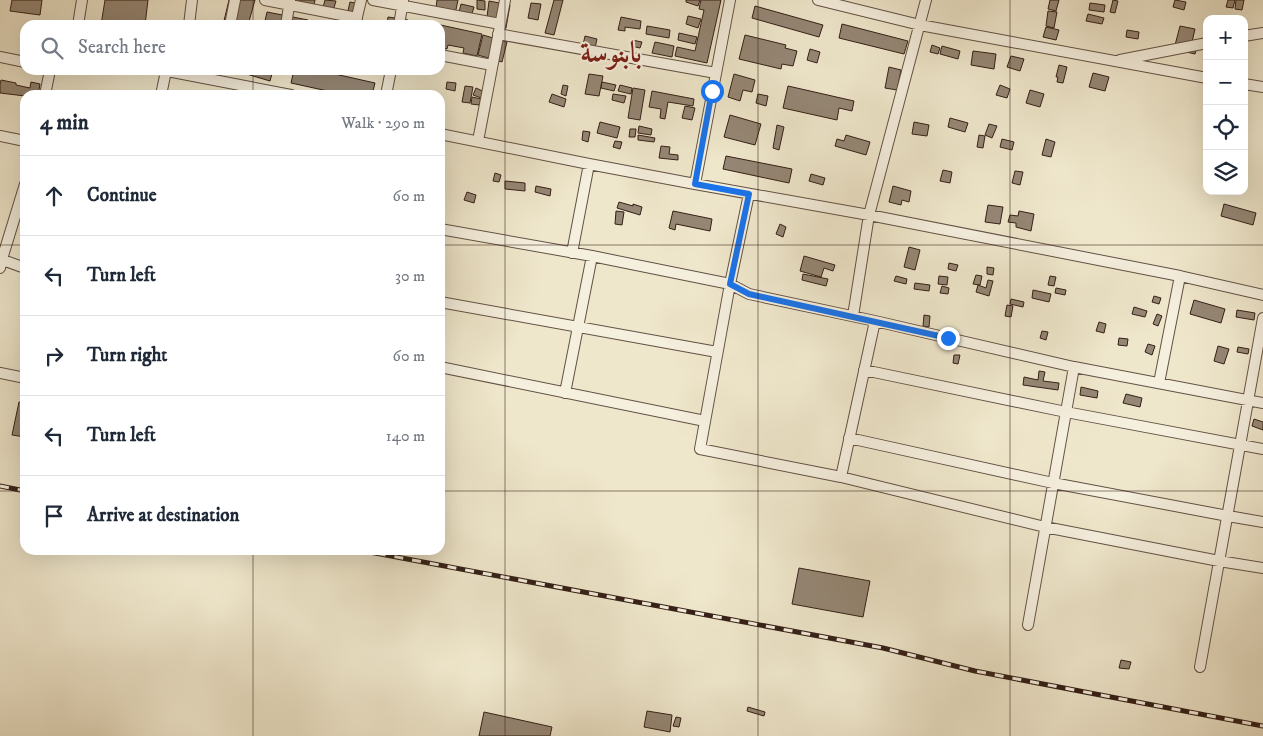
<!DOCTYPE html>
<html lang="en">
<head>
<meta charset="utf-8">
<style>
	body { margin:0; font-family:"IM FELL DW Pica",Amiri,serif; background:#f6f6f7; color:#1f2937 }
	.controls { position:absolute; right:15px; top:15px; display:grid; overflow:hidden; border-radius:10px; box-shadow:0 5px 20px #0002 }
	.controls button { width:45px; height:45px; display:grid; place-items:center; padding:0; border:0; border-bottom:1px solid #e0e1e3; background:#fff; color:#1f2937; font:25px sans-serif }
	.stop { position:absolute; width:15px; height:15px; margin:-11px; border:4px solid #1a73e8; border-radius:50%; background:#fff }
	.stop.end { background:#1a73e8; border-color:#fff; box-shadow:0 1px 5px #0008 }
	.list { margin:0; padding:0; list-style:none }
	h2 { display:flex; justify-content:space-between; align-items:center; height:65px; margin:0; padding:0 20px; font-size:21px }
	h2 small { font-size:16px; font-weight:400; color:#747a83 }
	.list li { display:grid; grid-template-columns:32px 1fr auto; gap:15px; align-items:center; box-sizing:border-box; height:80px; padding:0 20px; border-top:1px solid #e0e1e3 }
	.list b { display:block; font-size:19px; white-space:nowrap }
	.list em { font-size:16px; font-style:normal; color:#747a83 }
	.icon { flex:none; width:28px; height:28px; fill:none; stroke:currentColor; stroke-width:2; stroke-linecap:round; stroke-linejoin:round }
	.map { position:relative; flex:none; width:1263px; height:736px; overflow:hidden }
	.search { position:absolute; background:#fff; box-shadow:0 5px 20px #0002; left:20px; top:20px; width:425px; height:55px; display:flex; align-items:center; gap:12px; box-sizing:border-box; padding:0 18px; border-radius:15px; color:#747a83; font-size:19px }
	.panel { position:absolute; background:#fff; box-shadow:0 5px 20px #0002; left:20px; top:90px; width:425px; height:465px; border-radius:15px }
	.map>svg:first-child { display:block }
</style>
</head>
<body>
<div class="map">
<svg width="1263" height="736" viewBox="0 0 1263 736">
	<rect width="100%" height="100%" fill="#efe7cc"/>
	<filter id="stains"><feTurbulence type="fractalNoise" baseFrequency=".004" numOctaves="4"/><feColorMatrix values="0 0 0 0 .2 0 0 0 0 .09 0 0 0 0 .02 0 0 0 .5 -.17"/></filter>
	<radialGradient id="worn" r=".72"><stop offset=".6" stop-color="#630" stop-opacity="0"/><stop offset="1" stop-color="#630" stop-opacity=".3"/></radialGradient>
	<path fill="#958775" stroke="#341f17" d="M12,0H42L40,15L10,11Z
		M105,0H148L145,25H101Z
		M229,0H255L248,25H223Z
		M292,0H315L313,10Z
		M325,0L336,1L332,14L322,11Z
		M437,0H458L454,19L435,15Z
		M477,0L485,1V10L477,9Z
		M554,0H563L554,35L545,33Z
		M686,0H700L698,6L686,2Z
		M701,0H721L707,63L675,56L677,47L695,51L704,10L699,9Z
		M1050,0H1059L1056,11L1048,9Z
		M1113,0L1118,1L1115,13L1110,12Z
		M1175,0L1186,2L1184,10L1173,7Z
		M1228,0H1235L1233,8L1226,7Z
		M1236,0H1244L1242,10L1235,9Z
		M489,1L510,5L506,28L486,25Z
		M350,2L364,5L361,18L347,15Z
		M531,3L541,4L538,20L528,18Z
		M1090,3L1105,5L1104,12L1089,10Z
		M461,4L474,7L470,20L458,16Z
		M755,6L823,25L819,37L752,18Z
		M1048,11L1057,12L1054,28L1046,26Z
		M267,12L308,20L307,25H264Z
		M1088,14L1104,18L1102,24L1086,21Z
		M688,16L701,19L698,28L686,24Z
		M388,17L408,20V25H387Z
		M621,17L641,21L640,29L625,27V31L618,30Z
		M436,24L482,34L477,56L463,53L464,48L448,45L447,49L440,47V25H436Z
		M842,24L908,41L904,54L839,38Z
		M647,26L670,30L669,38L646,34Z
		M1180,26L1195,29L1192,42L1198,43L1195,54L1174,49Z
		M1046,27L1059,30L1056,40L1043,37Z
		M1127,30L1139,32L1138,39L1126,37Z
		M679,33L697,37L695,44L678,40Z
		M483,35L507,42L502,62L478,55Z
		M745,35L786,45L785,48L797,51L793,66L782,64L781,69L739,59Z
		M585,36L597,39L595,48L583,45Z
		M632,40L642,42L640,48L631,46Z
		M655,42L674,46L672,57L652,53Z
		M932,45L940,48L938,54L930,52Z
		M942,46L960,51L958,59L940,54Z
		M810,49L820,52L817,63L807,60Z
		M973,51L996,54L994,69L971,65Z
		M1011,56L1024,59L1020,71L1007,67Z
		M1059,65L1067,67L1063,83L1057,82L1058,77H1056Z
		M889,67L901,70L897,90L885,88Z
		M233,70H273L270,81Z
		M294,70H317L375,83L372,95H346L291,83Z
		M1093,73L1109,77L1105,91L1089,87Z
		M589,74L603,76L599,96L585,94Z
		M734,74L755,80L752,92L743,90L740,101L728,97Z
		M1,80L16,83V85L30,88L31,82L40,84L38,95H25V96L0,93V84Z
		M447,82L456,83L455,91L446,89Z
		M602,82L616,85L614,91L601,88Z
		M563,85L568,86L566,96L561,94Z
		M620,85L632,88L631,94L618,91Z
		M1000,85L1010,89L1007,98L996,95Z
		M465,86L473,87L470,103L462,102Z
		M788,86L854,101L852,111L839,108L837,120L783,108Z
		M476,88L487,93L484,99L473,95Z
		M633,88L645,90L640,120L628,118Z
		M1030,90L1044,94L1040,107L1026,103Z
		M652,91L694,99L693,106L668,102L665,119L660,118L661,109L649,107Z
		M552,94L566,99L564,107L549,102Z
		M613,94L626,96L624,103L612,100Z
		M758,94L768,96L766,106L756,103Z
		M472,97L481,99L479,105L471,104Z
		M685,106L695,108L692,120L682,118Z
		M730,115L761,124L755,145L724,137Z
		M950,118L968,123L965,132L948,127Z
		M600,122L620,127L617,138L597,133Z
		M914,122L929,125L927,136L912,134Z
		M989,124L997,126L992,138L985,135Z
		M777,125L784,127L779,150L773,148Z
		M639,126L652,129L651,135L638,133Z
		M630,129H636L635,137H629Z
		M583,131L590,132L588,142L582,140Z
		M638,135L655,138L654,142L638,140Z
		M846,135L870,142L866,155L835,146L837,139L844,141Z
		M979,135L985,136L983,148L977,147Z
		M1002,139L1014,142L1012,150L1000,147Z
		M1046,139L1055,142L1051,157L1042,155Z
		M615,141L622,142L620,149L613,147Z
		M661,146L670,147L669,154L678,155V160L659,158Z
		M726,156L792,169L789,183L723,169Z
		M943,170L952,172L950,183L940,181Z
		M1015,171L1023,172L1020,185L1012,183Z
		M495,173L501,175L499,182L493,181Z
		M811,174L825,178L823,185L809,181Z
		M505,181L525,183V191L505,189Z
		M536,186L551,189L550,196L535,192Z
		M893,186L911,191L909,202L902,200L901,205L889,202Z
		M467,192L476,195L474,203L464,200Z
		M619,202L633,206V204L642,207L640,215L617,208Z
		M1224,204L1256,213L1253,225L1221,216Z
		M988,205L1003,207L1000,224L985,222Z
		M616,211L624,212L622,225L615,224Z
		M673,211L712,219L710,231L676,224L675,230L669,228Z
		M1019,211L1034,214L1031,231L1016,227V223L1008,222L1010,215L1018,216Z
		M780,224L786,227L783,237L776,234Z
		M909,247L920,250L915,270L904,267Z
		M804,256L835,265L833,271L824,268L821,277L800,271Z
		M949,263L958,265L956,271L948,269Z
		M987,267L994,268L993,275L987,274Z
		M803,274L828,279L826,286L802,280Z
		M976,275L982,276L980,285L973,284Z
		M896,276L907,279L906,284L894,281Z
		M939,276L948,277L947,285L938,284Z
		M1050,276L1056,277L1054,286L1048,285Z
		M988,280L993,281L989,296L976,292L978,285L986,288Z
		M915,283L930,285L929,291L914,289Z
		M942,286L949,288L948,294L940,293Z
		M1056,288L1066,290L1065,295L1055,293Z
		M1033,290L1051,294L1049,302L1032,298Z
		M1154,296L1161,298L1159,304L1152,302Z
		M1011,299L1024,302L1023,307L1010,304Z
		M1194,300L1225,309L1221,323L1190,314Z
		M1007,305L1013,306L1011,317L1005,316Z
		M1134,307L1147,311L1145,317L1132,314Z
		M1237,310L1255,313L1254,320L1236,317Z
		M1157,314L1162,316L1158,326L1153,324Z
		M924,315L930,316L929,327L923,326Z
		M1099,322L1106,324L1104,333L1096,331Z
		M1042,331L1048,332L1046,340L1040,338Z
		M1119,338L1128,339L1127,346L1118,345Z
		M1148,344L1155,346L1152,355L1145,352Z
		M1218,346L1229,349L1224,364L1214,361Z
		M1238,347L1249,349L1248,354L1237,352Z
		M954,355H960L958,364L953,363Z
		M1039,371L1045,372L1043,381L1059,383L1058,390L1023,385L1024,377L1038,380Z
		M1081,387L1098,391L1097,398L1080,395Z
		M1126,394L1142,398L1140,407L1123,403Z
		M19,402L25,403V437L12,435Z
		M1254,419L1263,422V430L1252,426Z
		M799,568L870,581L863,617L792,604Z
		M1121,660L1131,662L1129,669L1119,668Z
		M748,707L765,712L764,716L747,711Z
		M647,711L672,715L670,732L644,727Z
		M484,712L552,727L550,736H479Z
		M676,717L681,718L679,727L673,726Z"/>
	<g fill="none" stroke-linecap="round" stroke-linejoin="round">
		<defs>
			<path id="minor" d="M265,0L357,18
				M373,0L500,24
				M818,0L920,25L1207,78
				M78,25L82,0
				M189,25L192,0
				M230,25L235,0
				M286,25L290,0
				M355,25L361,0
				M399,25L403,1
				M498,34L716,73
				M1244,36L1263,33
				M440,55L492,65
				M0,57L25,62
				M1120,60L1207,43
				M162,70L291,95
				M1244,84L1263,87
				M45,95L50,70
				M161,95L166,71
				M386,95L391,70
				M440,134L589,164L695,184L869,215L1180,276L1263,295
				M0,136L25,141
				M478,141L505,0
				M695,184L730,0
				M749,194L730,284L700,449L841,477L1045,527L1219,561L1263,568
				M440,229L592,256L730,284L749,294L875,321L1074,367L1263,403
				M572,253L589,164
				M0,259L25,268
				M0,268L2,259L25,184
				M440,302L717,352
				M853,316L869,215L926,0
				M440,367L705,421
				M864,370L1066,412L1263,449
				M0,373L25,378
				M1159,383L1180,276
				M565,393L592,256
				M849,438L1053,483L1228,516L1263,522
				M841,477L875,321
				M1028,625L1074,367
				M1200,667L1263,318"/>
		</defs>
		<use href="#minor" stroke="#635144" stroke-width="12"/>
		<use href="#minor" stroke="#f5efde" stroke-width="10"/>
		<defs>
			<path id="rail" d="M0,486L25,491
				M359,550L883,648L975,671L1263,726"/>
		</defs>
		<use href="#rail" stroke="#341f17" stroke-width="5"/>
		<use href="#rail" stroke="#f5efde" stroke-width="3" stroke-dasharray="9" stroke-linecap="butt"/>
	</g>
	<g fill="none" stroke-linecap="round" stroke-linejoin="round">
		<path stroke="#1a73e8" stroke-width="6" d="M712,91L695,184L749,194L730,284L749,294L948,338"/>
	</g>
	<path fill="none" stroke="#341f17" stroke-width="1" stroke-opacity="0.55" d="M253,0V25M505,0V736M758,0V736M1010,0V736M253,70V95M0,245H25M440,245H1263M0,491H25M440,491H1263M253,550V736"/>
	<g text-anchor="middle" stroke-width="4" stroke-linejoin="round" paint-order="stroke">
		<g font-size="29" font-weight="bold" fill="#7a1f14" stroke="#f5efde">
			<text x="611" y="62">بابنوسة</text>
		</g>
	</g>
	<rect width="100%" height="100%" filter="url(#stains)"/>
	<rect width="100%" height="100%" fill="url(#worn)"/>
</svg>
<div class="controls">
<button>+</button>
<button>−</button>
<button><svg class="icon" aria-label="locate" viewBox="0 0 24 24"><circle cx="12" cy="12" r="6"/><path d="M12 2v4M12 18v4M2 12h4M18 12h4"/></svg></button>
<button><svg class="icon" aria-label="layers" viewBox="0 0 24 24"><path d="M12 4l9 5-9 5-9-5zM3 14l9 5 9-5"/></svg></button>
</div>
<div class="stop" style="left:712px;top:91px"></div>
<div class="stop end" style="left:948px;top:338px"></div>
<div class="search"><svg class="icon" aria-label="search" viewBox="0 0 24 24"><circle cx="10" cy="10" r="6"/><path d="M15 15l6 6"/></svg>Search here</div>
<section class="panel">
<h2>4 min<small>Walk · 290 m</small></h2>
<ul class="list">
<li><svg class="icon" aria-label="ahead" viewBox="0 0 24 24"><path d="M12 20V5M6 11l6-6 6 6"/></svg><div><b>Continue</b></div><em>60 m</em></li>
<li><svg class="icon" aria-label="left" viewBox="0 0 24 24"><path d="M17 20v-9H6M10 6l-5 5 5 5"/></svg><div><b>Turn left</b></div><em>30 m</em></li>
<li><svg class="icon" aria-label="right" viewBox="0 0 24 24"><path d="M7 20v-9h11M14 6l5 5-5 5"/></svg><div><b>Turn right</b></div><em>60 m</em></li>
<li><svg class="icon" aria-label="left" viewBox="0 0 24 24"><path d="M17 20v-9H6M10 6l-5 5 5 5"/></svg><div><b>Turn left</b></div><em>140 m</em></li>
<li><svg class="icon" aria-label="arrive" viewBox="0 0 24 24"><path d="M6 21V4h12l-3 4 3 4H6"/></svg><div><b>Arrive at destination</b></div></li>
</ul>
</section>
</div>
</body>
</html>
